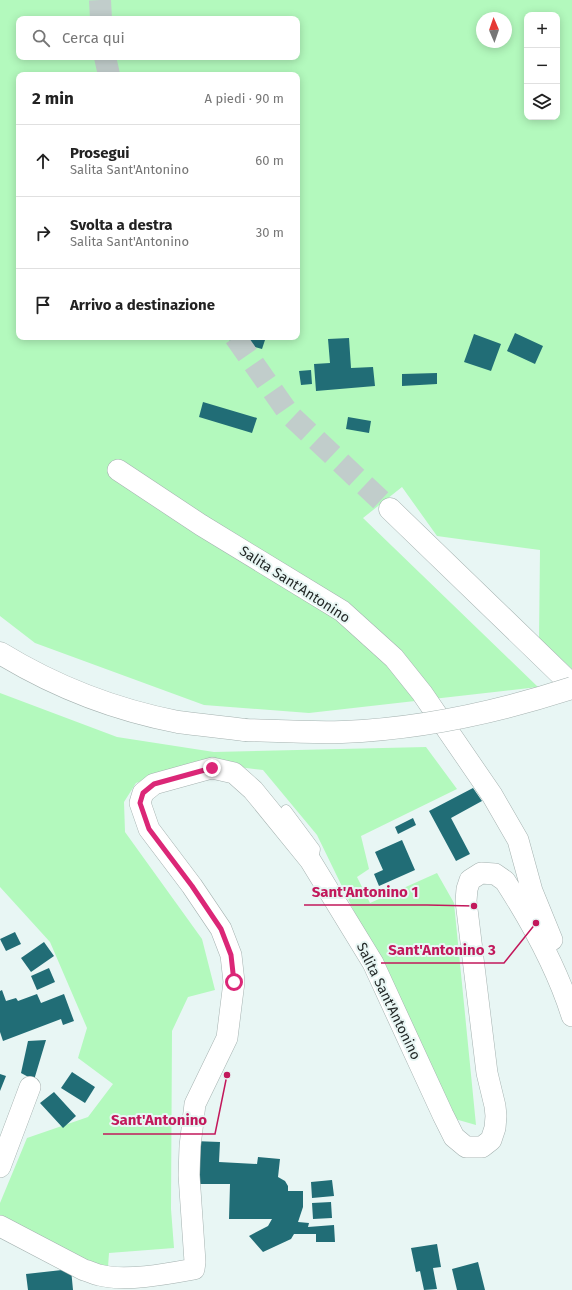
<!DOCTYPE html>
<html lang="it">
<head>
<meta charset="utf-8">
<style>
	body { margin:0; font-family:"Fira Sans",sans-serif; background:#f6f6f6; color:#222 }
	.controls { position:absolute; right:12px; top:12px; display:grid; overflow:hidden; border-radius:8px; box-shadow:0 2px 10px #0003 }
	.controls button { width:36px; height:36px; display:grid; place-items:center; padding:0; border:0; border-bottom:1px solid #e0e0e0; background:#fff; color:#222; font:20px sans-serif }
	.compass { position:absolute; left:476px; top:12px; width:36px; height:36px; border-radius:50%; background:#fff; box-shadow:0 2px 10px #0003; rotate:358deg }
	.stop { position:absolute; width:12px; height:12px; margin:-9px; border:3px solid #db2777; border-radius:50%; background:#fff }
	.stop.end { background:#db2777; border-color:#fff; box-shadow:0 1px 4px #0008 }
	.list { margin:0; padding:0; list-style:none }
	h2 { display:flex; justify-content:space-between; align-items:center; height:52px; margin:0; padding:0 16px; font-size:17px }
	h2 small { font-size:13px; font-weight:400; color:#767676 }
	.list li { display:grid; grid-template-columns:26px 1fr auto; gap:12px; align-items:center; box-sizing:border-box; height:72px; padding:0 16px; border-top:1px solid #e0e0e0 }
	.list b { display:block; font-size:15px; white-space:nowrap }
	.list p { margin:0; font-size:13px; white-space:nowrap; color:#767676 }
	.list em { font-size:13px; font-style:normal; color:#767676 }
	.icon { flex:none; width:22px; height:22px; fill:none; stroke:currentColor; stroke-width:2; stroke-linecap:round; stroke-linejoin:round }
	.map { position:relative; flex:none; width:572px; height:1290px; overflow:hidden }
	.search { position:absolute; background:#fff; box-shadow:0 2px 10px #0003; left:16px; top:16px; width:284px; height:44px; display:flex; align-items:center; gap:10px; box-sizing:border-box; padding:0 14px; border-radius:8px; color:#767676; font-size:15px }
	.panel { position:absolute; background:#fff; box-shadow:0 2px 10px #0003; left:16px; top:72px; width:284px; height:268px; border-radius:8px }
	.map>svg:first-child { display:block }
</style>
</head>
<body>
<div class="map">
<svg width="572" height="1290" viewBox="0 0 572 1290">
	<rect width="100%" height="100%" fill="#e8f6f4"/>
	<path fill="#b3f9bd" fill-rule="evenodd" d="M0,0H572V669L539,638L540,550L437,536L402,487L363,518L538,687L309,713L204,705L35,643L0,616ZM527,15H557V117H527ZM482,18H506V42H482ZM19,19H297V57H19ZM19,75H297V337H19Z
		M0,693L117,737L214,752L426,747L457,789L361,836L369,869L357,877L370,903L437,873L454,903L476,1125L455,1119L317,835L263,770L199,762L136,783L124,802L125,832L202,939L215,990L188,997L172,1031L171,1209L174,1248L109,1253L108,1267L78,1262L0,1220V1203L27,1138L88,1117L113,1084L78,1058L87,1028L50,942L0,887Z"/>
	<path fill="#216d76" d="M515,333L543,346L535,364L507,351Z
		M474,334L501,344L491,371L464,362Z
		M230,337H266L262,349L229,340Z
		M349,338L351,368L373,367L375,386L316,391L314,364L330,363L328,339Z
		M311,370L312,384L301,385L299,371Z
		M437,373V384L402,386V374Z
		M203,402L257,418L252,433L199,417Z
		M348,417L371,421L369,433L346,429Z
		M473,788L482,801L451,818L470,854L456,861L429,811Z
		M413,818L416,825L398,834L395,827Z
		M402,840L415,870L379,886L374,874L383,870L375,852Z
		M15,932L21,944L6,951L0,939Z
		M44,942L54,956L31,972L21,958Z
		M49,968L55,982L37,990L31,976Z
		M2,990L6,1001L16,998L18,1001L37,994L41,1003L64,994L74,1021L63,1025L61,1019L3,1041L0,1032V991Z
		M46,1040L34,1080L21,1073L28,1041Z
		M72,1072L95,1087L85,1103L61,1088Z
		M0,1074L6,1076L0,1091Z
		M54,1092L76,1116L63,1128L40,1103Z
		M194,1141L220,1142L219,1162L257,1164L258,1157L280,1159L278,1177L285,1181L288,1186V1191H303V1207L298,1222L309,1223L308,1227L334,1225L335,1242H316V1234H294L291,1239L263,1252L249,1236L268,1226L272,1219H229L230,1184H193Z
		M332,1180L334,1196L312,1198L311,1182Z
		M331,1202L332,1218L313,1219L312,1203Z
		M437,1244L441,1267L433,1268L437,1289L424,1290L420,1271L416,1272L411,1248Z
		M478,1262L485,1290H457L452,1269Z
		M71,1269L73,1290H28L26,1274Z"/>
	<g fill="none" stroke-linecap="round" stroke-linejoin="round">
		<path stroke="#c1cdcb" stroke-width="22" stroke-dasharray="22 11" stroke-linecap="butt" d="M100,0L101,19
			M105,57L109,75
			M235,337L289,414L390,509"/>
		<defs>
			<path id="lane" d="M286,810L315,849L314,855L310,860"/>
			<path id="street" d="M118,470L201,525L342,611L394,658L422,693L492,795L518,840L532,891L552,940
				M0,1167L30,1087
				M0,1226L84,1270C89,1271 94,1274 99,1275C125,1282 167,1274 194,1269L195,1262L189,1175L190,1146L195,1104L227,1038L234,982L231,955L221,929L192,886L149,829L140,803L143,793L154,784L212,768L234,773L253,790L310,860L373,963L443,1115L454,1137L466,1147H482L491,1140L495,1128L496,1116L495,1106L487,1073L466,901L467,889L470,880L481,873L495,874L505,881C532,923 557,968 572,1016"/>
			<path id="highway" d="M390,509L572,685
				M0,653C54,686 116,710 178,722C200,725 223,727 245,730"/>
		</defs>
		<use href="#lane" stroke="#a5b2b0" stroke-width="11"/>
		<use href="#street" stroke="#a5b2b0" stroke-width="22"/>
		<use href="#highway" stroke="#a5b2b0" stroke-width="23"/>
		<use href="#lane" stroke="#fff" stroke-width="10"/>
		<use href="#street" stroke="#fff" stroke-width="21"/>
		<use href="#highway" stroke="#fff" stroke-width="22"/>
		<defs>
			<path id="highway-bridge" d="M245,730C277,731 310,733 342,732C420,729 498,712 572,688"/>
		</defs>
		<use href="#highway-bridge" stroke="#a5b2b0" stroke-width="23" stroke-linecap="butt"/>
		<use href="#highway-bridge" stroke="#fff" stroke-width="22"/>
	</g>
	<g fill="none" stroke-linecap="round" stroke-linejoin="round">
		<path stroke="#db2777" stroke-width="5" d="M212,768L154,784L143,793L140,803L149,829L192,886L221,929L231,955L234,982"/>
	</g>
	<g text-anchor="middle" stroke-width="4" stroke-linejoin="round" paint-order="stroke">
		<g font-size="14" fill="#232827" stroke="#e8f6f4">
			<text transform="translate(295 584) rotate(33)" y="5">Salita Sant'Antonino</text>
			<text transform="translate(389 1001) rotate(64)" y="5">Salita Sant'Antonino</text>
		</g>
	</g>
	<path fill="none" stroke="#c2185b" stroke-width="1.5" d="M474 906L427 905H304M536 923L504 963H381M227 1075L215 1134H103"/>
	<g fill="#c2185b" stroke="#e8f6f4" stroke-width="1.5">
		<circle cx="474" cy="906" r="4"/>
		<circle cx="536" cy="923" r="4"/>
		<circle cx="227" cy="1075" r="4"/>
	</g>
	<g font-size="15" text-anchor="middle" font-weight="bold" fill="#c2185b" stroke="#e8f6f4" stroke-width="4" stroke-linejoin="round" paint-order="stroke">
		<text x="365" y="897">Sant'Antonino 1</text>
		<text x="442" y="955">Sant'Antonino 3</text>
		<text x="159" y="1125">Sant'Antonino</text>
	</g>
</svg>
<div class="controls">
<button>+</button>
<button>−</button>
<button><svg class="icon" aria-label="layers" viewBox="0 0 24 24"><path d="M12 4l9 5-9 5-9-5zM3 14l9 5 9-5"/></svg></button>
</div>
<svg class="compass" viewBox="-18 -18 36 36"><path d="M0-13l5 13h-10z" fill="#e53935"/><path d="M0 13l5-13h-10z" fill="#767676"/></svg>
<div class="stop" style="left:234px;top:982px"></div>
<div class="stop end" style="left:212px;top:768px"></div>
<div class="search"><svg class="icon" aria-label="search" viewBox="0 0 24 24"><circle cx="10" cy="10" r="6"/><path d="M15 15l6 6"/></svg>Cerca qui</div>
<section class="panel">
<h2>2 min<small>A piedi · 90 m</small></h2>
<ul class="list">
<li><svg class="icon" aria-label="ahead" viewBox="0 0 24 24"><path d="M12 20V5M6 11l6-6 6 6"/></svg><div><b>Prosegui</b><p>Salita Sant'Antonino</p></div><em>60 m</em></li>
<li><svg class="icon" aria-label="right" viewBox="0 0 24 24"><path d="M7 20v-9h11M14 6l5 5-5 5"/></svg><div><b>Svolta a destra</b><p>Salita Sant'Antonino</p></div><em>30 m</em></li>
<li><svg class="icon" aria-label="arrive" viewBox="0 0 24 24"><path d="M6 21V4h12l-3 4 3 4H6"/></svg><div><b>Arrivo a destinazione</b></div></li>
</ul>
</section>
</div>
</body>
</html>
